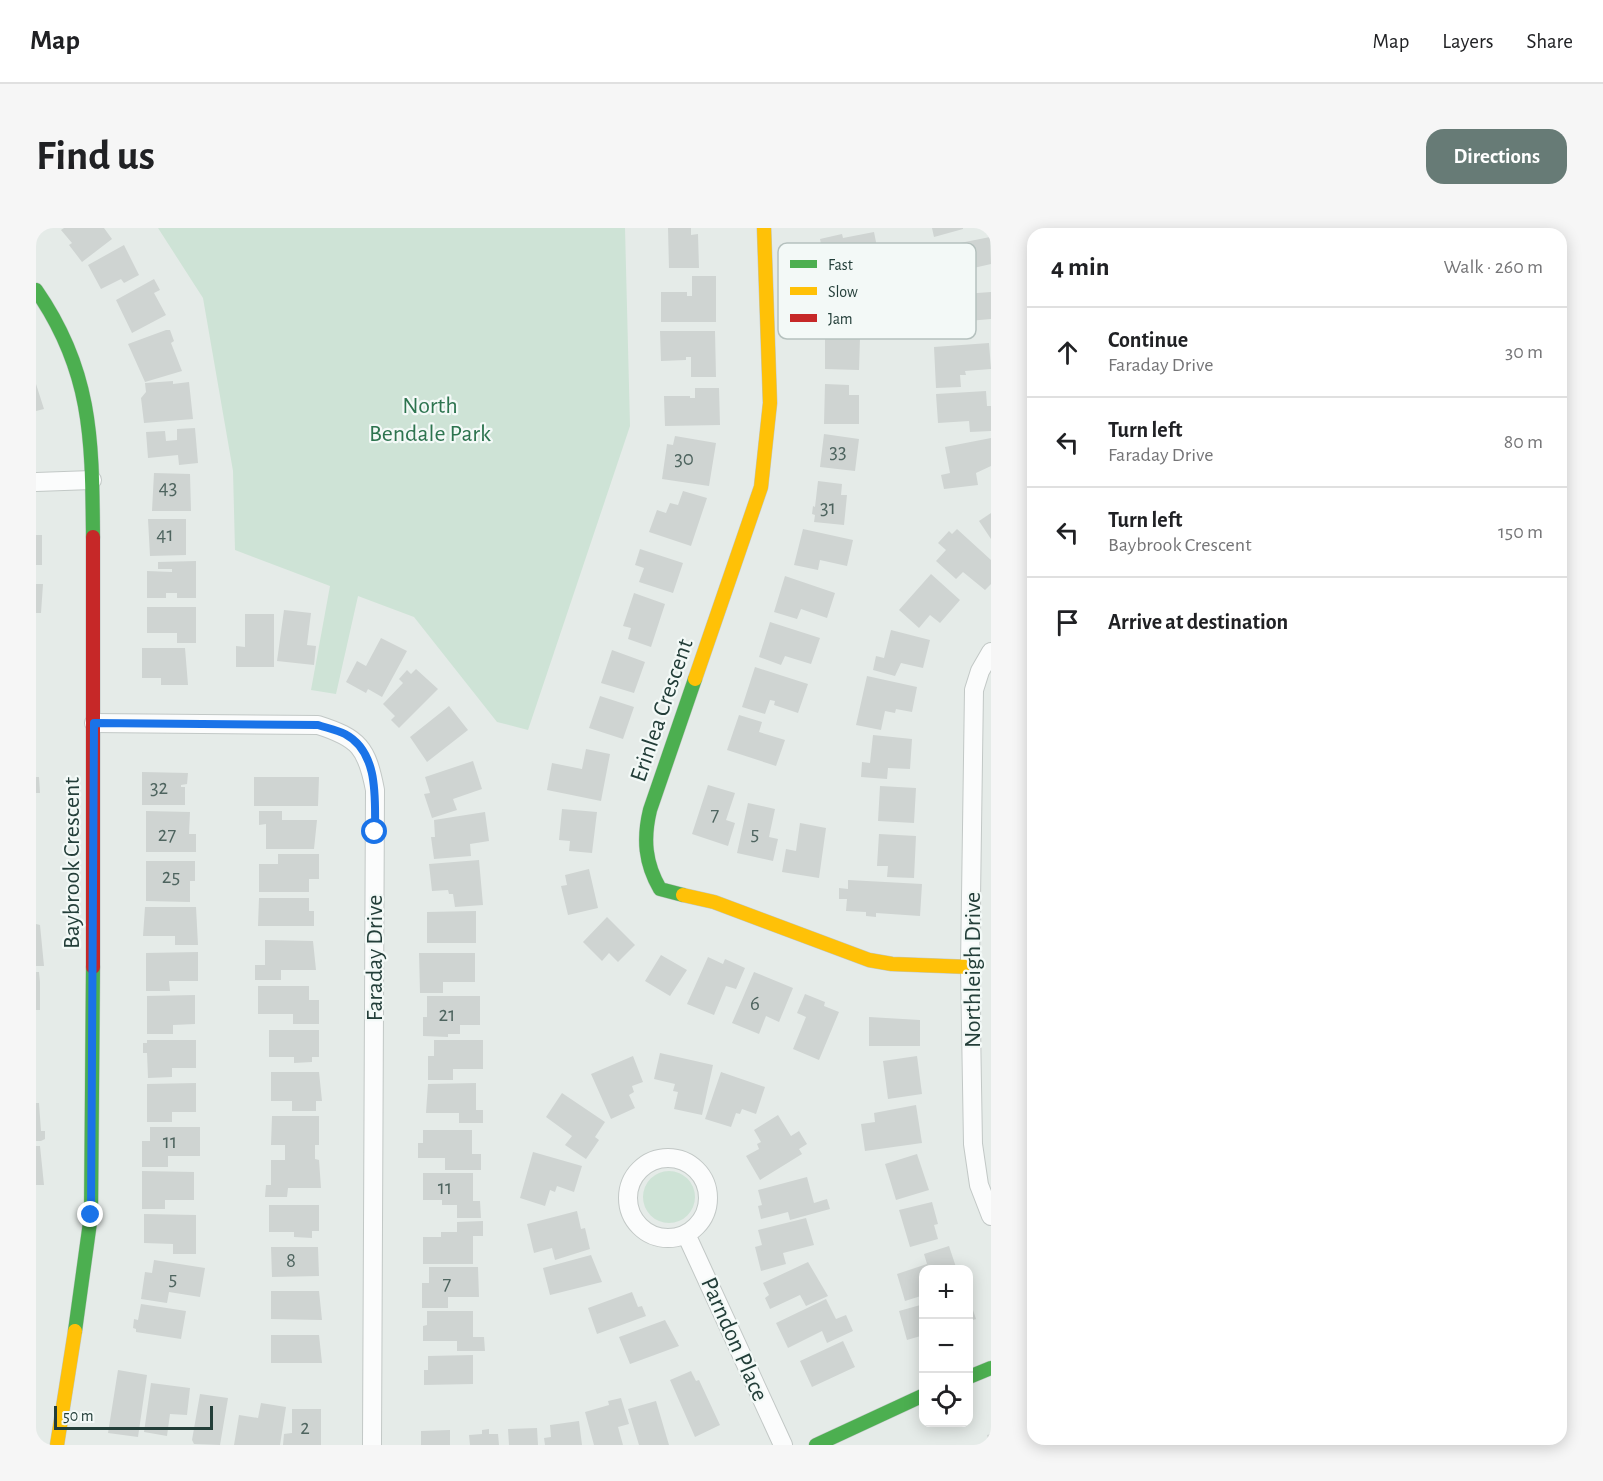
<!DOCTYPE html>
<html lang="en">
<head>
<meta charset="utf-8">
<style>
	body { margin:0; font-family:"Alegreya Sans",sans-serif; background:#f6f6f6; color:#202124 }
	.controls { position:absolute; right:18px; bottom:18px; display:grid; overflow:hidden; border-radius:12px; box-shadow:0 3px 15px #0003 }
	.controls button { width:54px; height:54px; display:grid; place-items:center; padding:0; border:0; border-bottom:2px solid #e0e0e0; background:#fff; color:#202124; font:30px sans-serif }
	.scale { position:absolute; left:18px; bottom:15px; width:159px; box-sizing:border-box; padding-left:6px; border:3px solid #233e39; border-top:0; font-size:16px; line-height:21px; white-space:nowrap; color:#233e39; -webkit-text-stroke:4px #f3f9f7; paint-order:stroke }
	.stop { position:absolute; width:18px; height:18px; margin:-14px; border:4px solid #1a73e8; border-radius:50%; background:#fff }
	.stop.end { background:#1a73e8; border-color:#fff; box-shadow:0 2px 6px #0008 }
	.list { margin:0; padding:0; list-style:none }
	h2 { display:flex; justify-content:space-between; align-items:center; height:78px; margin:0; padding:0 24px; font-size:26px }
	h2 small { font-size:20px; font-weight:400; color:#757577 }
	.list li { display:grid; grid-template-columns:39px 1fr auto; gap:18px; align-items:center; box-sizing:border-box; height:90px; padding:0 24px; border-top:2px solid #e0e0e0 }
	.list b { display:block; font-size:22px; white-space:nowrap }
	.list p { margin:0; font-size:20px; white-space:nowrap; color:#757577 }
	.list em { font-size:20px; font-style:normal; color:#757577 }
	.icon { flex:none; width:33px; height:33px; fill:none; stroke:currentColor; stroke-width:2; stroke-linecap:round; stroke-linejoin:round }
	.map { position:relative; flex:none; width:955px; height:1217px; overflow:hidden; border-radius:18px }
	header { display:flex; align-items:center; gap:36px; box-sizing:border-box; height:84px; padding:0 30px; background:#fff; border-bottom:2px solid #e0e0e0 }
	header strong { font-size:28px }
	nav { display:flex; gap:33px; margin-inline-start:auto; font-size:21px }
	.intro { display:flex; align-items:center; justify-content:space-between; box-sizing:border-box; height:144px; padding:0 36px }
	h1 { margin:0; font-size:42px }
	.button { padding:15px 27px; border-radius:18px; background:#677b76; color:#fff; font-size:21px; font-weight:700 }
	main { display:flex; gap:36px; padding:0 36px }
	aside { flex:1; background:#fff; border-radius:18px; box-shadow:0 3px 15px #0003 }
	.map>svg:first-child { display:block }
</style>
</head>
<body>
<header>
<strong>Map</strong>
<nav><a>Map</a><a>Layers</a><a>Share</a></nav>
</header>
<div class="intro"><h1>Find us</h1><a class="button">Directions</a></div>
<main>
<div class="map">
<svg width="955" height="1217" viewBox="0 0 955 1217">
	<rect width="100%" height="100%" fill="#e5ebe8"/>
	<path fill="#cee3d6" d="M122,0H589L594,198L492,502L461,494L378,389L322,368L300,466L275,462L294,358L199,322L197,243L167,70Z
		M607 969a26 26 0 1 1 52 0a26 26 0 1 1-52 0Z"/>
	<path fill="#cfd4d2" d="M28,0H68L76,11L46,34L33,17L36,15L25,2Z
		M632,0H655V7L662,6L663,40H633Z
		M896,0H927V1L898,9Z
		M838,4L846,44L830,47L828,36L810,40L808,31L789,35L784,11L806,6L807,10Z
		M954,9L955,36L933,41L935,54L912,59L911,48L904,49L899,20Z
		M88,17L103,47L88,55L85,51L65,61L52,37Z
		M656,48H680V94H625V64H651V68H656Z
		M118,51L124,62L118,65L130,87L96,105L80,72Z
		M955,64V91L932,93V107L909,109L908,98L902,99L900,68Z
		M130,102H134L138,113L135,115L146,143L109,154L92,116Z
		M624,103H679L680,149H655V129H650V132L625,133Z
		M789,108L824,110L823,142L789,141Z
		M953,115L955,141L929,143L930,147H924L925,159L900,160L898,119Z
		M137,153V156L153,154L157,191L108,195L105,170L110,164L109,155Z
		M0,156L8,181L0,183Z
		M789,156L813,157V167H823V196H788Z
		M659,160H683L684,197L629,198L628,168H654V170H659Z
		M950,163L951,178H955V203L934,204L933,193L902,195L900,166Z
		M159,200L162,235L143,237L142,227L112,230L110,204L129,203L130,213L141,212V201Z
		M788,206L823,211L819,243L784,239Z
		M639,208L680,215L673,258L626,251L631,216L637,217Z
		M955,210V238L940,245L942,257L908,261L905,247L914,245L909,219Z
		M118,245L154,246L155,283H116Z
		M782,253L806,256L805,267H811L808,297L778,294L779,287L776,286L777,278L779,279Z
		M647,263L671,270L655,318L613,304L621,282L630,285L634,275L642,277Z
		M955,285V311L943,293Z
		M112,291H150V327L114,328Z
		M767,301L817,312L811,338L784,332L782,342L758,337Z
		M921,301L955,332V356L949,362L927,344L920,351L900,333L910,322L902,315L913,303L916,306Z
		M0,307H6V337H0Z
		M604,321L647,335L637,365L603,354L608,340L599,337Z
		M160,333V370H141V365H130V370H111V343L136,344V341H122V334Z
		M895,346L924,372L904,395L894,387L883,400L863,382Z
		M749,348L799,365L791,390L765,381L761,391L738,384Z
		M0,356H7L5,385H0Z
		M598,365L629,376L615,419L592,411L595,400L587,398Z
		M111,379H160V415H141V405H111Z
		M248,382L275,385L271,417L280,418L278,437L241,433Z
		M209,386H238V439H200V418L209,419Z
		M734,394L784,410L775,436L749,428L745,437L723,429Z
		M855,402L894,412L887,440L865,435L859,448L837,442L840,428L848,430Z
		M345,410L371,423L346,469L332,461L330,465L310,454L321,433L330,438Z
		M106,420H149L152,457H125V450H106Z
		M576,422L609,434L598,465L565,455Z
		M719,439L772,456L762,485L738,477L739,473L734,472L729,486L706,479Z
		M380,441L402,461L363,500L355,492L359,488L347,476L367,455L363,451L371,442L375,446Z
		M831,448L881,459L876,484L860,481L859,485L849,483L845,502L820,497Z
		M564,468L598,479L587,511L553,500Z
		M413,478L432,502L391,534L374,509Z
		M703,487L726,494L723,504L749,512L740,538L691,522Z
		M837,507L876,511L874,541L852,540L851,551L825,549L826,534L834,535Z
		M550,521L574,526L565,573L511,562L516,535L546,541Z
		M437,533L446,561L417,571L421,582L396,590L388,566L394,565L389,549Z
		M106,544L152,545L151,556L145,557V559H149V577H106Z
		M0,549H3L4,565H0Z
		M218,549H283L282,578H218Z
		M672,557L699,565L690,592L699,595L692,618L656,606Z
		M844,558L880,560L878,595L842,593Z
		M712,575L739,581L733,609L742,611L737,633L701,625Z
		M526,581L561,584L556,625L533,623L534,613L523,612Z
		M110,583L154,584L153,606H160V624H110Z
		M223,583H246V592H281L278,621H230V596L223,597Z
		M449,584L453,613L434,616L435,628L398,631L395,609H399L398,592Z
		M764,595L790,600L783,650L746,644L750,621L760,623Z
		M843,606L880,608L878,650L851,649L852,638H841Z
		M242,626H283V651H273V664H223V636H242Z
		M443,632L447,677L419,679L417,666H413L412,662L396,663L393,636Z
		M110,633H159V653H154V674L110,673Z
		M553,641L562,680L532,687L525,658L531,657L529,647Z
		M812,652L886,656L884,688L840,685V689L830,688V684L810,683L811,671H803V660L812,661Z
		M223,670H273V683H278V698H222Z
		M109,679H160L162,717H139V708H107Z
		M440,683V715H391V684Z
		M571,689L599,717L582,734L573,725L566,733L547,714Z
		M0,696L4,697L8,738H0Z
		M229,712L277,713L280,742H245V752H219V737H229Z
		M162,724V753H133L134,763H110V725Z
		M383,725H439V754H407V765H384Z
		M625,727L651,742L634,768L609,753Z
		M672,729L687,736L689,731L709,740L700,761L690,758L678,787L651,776Z
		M0,744H3L4,754V782H0Z
		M718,744L757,760L743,794L730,788L723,806L696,795Z
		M222,758H273V772H283V796H257V786H222Z
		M769,766L789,774L788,778L803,784L783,832L757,821L770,789L761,785Z
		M159,767V796L137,797V806H111V768Z
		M391,768H444V797H424V806H412V809L387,808V789H391Z
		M833,789L884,792V818H833Z
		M233,802H283V829H276V834L258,835V829H233Z
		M111,812H160V840H136V849L112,850L111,825H107V815H111Z
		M398,812H447V841H417V852H392V828H398Z
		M624,825L677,837L666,887L638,881L642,864L637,863L639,856L618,851Z
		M597,828L607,854L596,858L598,864L593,867L599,880L575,891L555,846Z
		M881,828L886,866L852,871L847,833Z
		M235,844H283L286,873H280V883H256V873H235Z
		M685,844L729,859L720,886L706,881L704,886L700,885L695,899L669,891Z
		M160,855V884H136V894H111V856Z
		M440,855V882H447V895H423V885H390L392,856Z
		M526,865L569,894L559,909L563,912L550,931L529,917L536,908L510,889Z
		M0,875H3L5,903H9V911L5,913H0Z
		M880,877L886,915L829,923L825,896L839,894L838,885Z
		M742,887L755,908L763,903L771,916L763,921L766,926L724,952L710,928L723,921L721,916L725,914L718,902Z
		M236,888H283V917H279V931L283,932L285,960H252L251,969H229L230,957H235V932H249V917H235Z
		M114,899H164V928H132V939H106V913H114Z
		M387,902H436V926H445V942H409V930H382V915H387Z
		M0,918H4L8,957H0Z
		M497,924L546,938L538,964L521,958L519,964L514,962L509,978L484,970Z
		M881,926L893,962L860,972L849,936Z
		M106,943L158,944V972H129V981H106Z
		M387,945H437V973H444L445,990H421V977H406V972H387Z
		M771,949L778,975L791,971L794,981L754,992L752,984L725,991L722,978L726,977L722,962Z
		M896,974L902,996L898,997L902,1011L874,1019L863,982Z
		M233,977H283V1003H276V1010L258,1009V1004H233Z
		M541,983L545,1001L549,1000L554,1021L519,1032L516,1020L498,1025L491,996Z
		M108,986L160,987V1026H137V1016L108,1015Z
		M770,990L778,1017L747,1025L750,1036L725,1043L719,1019L726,1017L722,1002Z
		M447,993V1008H437V1036H387V1009H405V1004H421V994Z
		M913,1018L921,1042H888V1067L869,1073L861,1046L891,1036L888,1026Z
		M235,1019H282L283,1048L236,1049Z
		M555,1027L566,1054L514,1067L507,1040Z
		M118,1032L169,1040L164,1069L133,1064L131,1075L105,1071L109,1044L116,1045Z
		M772,1034L792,1068L770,1078L764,1067L734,1081L729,1070L733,1067L727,1055Z
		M393,1039H442L443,1069H412V1080H386V1055H393Z
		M235,1063H283L286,1092L235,1091Z
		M596,1064L602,1079L606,1078L610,1088L561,1106L552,1080Z
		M933,1070L940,1091L933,1093Z
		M790,1071L800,1091L810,1087L817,1103L791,1115L786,1103L752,1120L740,1095Z
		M105,1076L150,1083L145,1111L100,1104V1101L97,1100L98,1091L102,1092Z
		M888,1076V1107L871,1112L863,1083Z
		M391,1083H437V1109H448L449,1123H421V1113H387V1098L391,1097Z
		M629,1092L643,1118L594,1136L583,1109Z
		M235,1107H283L286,1135H235Z
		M807,1113L819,1139L776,1159L764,1133Z
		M437,1127V1156L388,1157V1142H392V1128Z
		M82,1142L111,1147L102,1209L72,1205Z
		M655,1143L660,1153L663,1152L684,1197L659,1209L634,1152Z
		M115,1155L154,1160L151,1187L134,1186L131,1208L108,1204Z
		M164,1166L192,1170L184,1217L158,1216L156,1212Z
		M585,1170L593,1196L582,1199L587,1217H558L549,1184L573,1177L572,1173Z
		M620,1173L633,1217H603L592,1181Z
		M225,1175L250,1179L244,1217H198L203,1187L222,1190Z
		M256,1181H285V1217H247L248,1206L256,1205Z
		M543,1193L546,1217H509L508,1210L515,1209L514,1197Z
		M501,1200L502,1217H473L472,1201Z
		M453,1201V1206H462L463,1217H434L433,1207L446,1206V1202Z
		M414,1202V1217H385V1203Z
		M955,1206V1217H945L953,1214L951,1207Z"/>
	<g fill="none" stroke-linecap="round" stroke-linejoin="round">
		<defs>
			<path id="street" d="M0,254L56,252
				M955,424L944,443L938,462L934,739L937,916L943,957L955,988
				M58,495L282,497C323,510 331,520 339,562L336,1217
				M592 970a40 40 0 1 1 80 0a40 40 0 1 1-80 0Z
				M650,1006L747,1217"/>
			<path id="fast" d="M0,62C57,144 56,214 57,309
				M647,667L624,661C609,635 607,611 614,582L659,451
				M39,1103L55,987L57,739
				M933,1149L955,1140
				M780,1217L888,1167"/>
			<path id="slow" d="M659,451L725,259L734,175L728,0
				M647,667L678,674L833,732L856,736L934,739
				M21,1217L39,1103"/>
			<path id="jam" d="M57,739V309"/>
		</defs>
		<use href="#street" stroke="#c2c8c6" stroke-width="20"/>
		<use href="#fast" stroke="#c0c8c5" stroke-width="15"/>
		<use href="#slow" stroke="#c0c8c5" stroke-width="15"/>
		<use href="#jam" stroke="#c0c8c5" stroke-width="15"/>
		<use href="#street" stroke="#fbfcfc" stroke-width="18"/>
		<use href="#fast" stroke="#4caf50" stroke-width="14"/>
		<use href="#slow" stroke="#ffc107" stroke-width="14"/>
		<use href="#jam" stroke="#c62828" stroke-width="14"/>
	</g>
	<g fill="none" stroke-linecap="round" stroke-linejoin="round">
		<path stroke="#1a73e8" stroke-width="8" d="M55,987L58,495L282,497C291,500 301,502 309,506C343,524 339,571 339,604"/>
	</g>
	<g text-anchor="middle" stroke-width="4.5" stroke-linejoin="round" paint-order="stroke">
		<g font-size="21" fill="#4e645f">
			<text x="802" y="230">33</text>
			<text x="648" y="237">30</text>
			<text x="132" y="266">43</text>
			<text x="792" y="286">31</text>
			<text x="129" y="313">41</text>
			<text x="123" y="566">32</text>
			<text x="679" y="593">7</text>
			<text x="719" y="612">5</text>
			<text x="131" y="613">27</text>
			<text x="135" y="655">25</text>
			<text x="719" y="782">6</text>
			<text x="411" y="793">21</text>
			<text x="134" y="920">11</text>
			<text x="409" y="966">11</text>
			<text x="255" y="1039">8</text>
			<text x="137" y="1057">5</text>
			<text x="411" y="1062">7</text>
			<text x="269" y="1206">2</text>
		</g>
		<g font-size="24" fill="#2d744f" stroke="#f3f9f7">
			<text x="394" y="185">North<tspan x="394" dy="28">Bendale Park</tspan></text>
		</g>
		<g font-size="24" fill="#233e39" stroke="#f3f9f7">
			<text transform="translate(625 482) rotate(-71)" y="8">Erinlea Crescent</text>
			<text transform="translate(35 635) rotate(-90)" y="8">Baybrook Crescent</text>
			<text transform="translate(338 730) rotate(-90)" y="8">Faraday Drive</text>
			<text transform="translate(936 742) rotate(-90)" y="8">Northleigh Drive</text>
			<text transform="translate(699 1111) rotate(66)" y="8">Parndon Place</text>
		</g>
	</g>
	<rect x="742" y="15" width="198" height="96" rx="9" fill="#f3f9f7" stroke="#b5c1be" stroke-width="1.5"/>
	<rect x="754" y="32" width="27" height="8" fill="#4caf50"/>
	<rect x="754" y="59" width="27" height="8" fill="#ffc107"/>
	<rect x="754" y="86" width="27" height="8" fill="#c62828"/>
	<g font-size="16" fill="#233e39">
		<text x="792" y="42">Fast</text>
		<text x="792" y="69">Slow</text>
		<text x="792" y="96">Jam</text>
	</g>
</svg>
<div class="controls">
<button>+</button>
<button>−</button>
<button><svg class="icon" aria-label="locate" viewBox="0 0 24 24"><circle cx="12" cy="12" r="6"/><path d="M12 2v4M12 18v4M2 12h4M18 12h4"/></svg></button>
</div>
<div class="scale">50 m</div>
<div class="stop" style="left:339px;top:604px"></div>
<div class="stop end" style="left:55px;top:987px"></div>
</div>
<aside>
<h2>4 min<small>Walk · 260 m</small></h2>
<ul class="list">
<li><svg class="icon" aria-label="ahead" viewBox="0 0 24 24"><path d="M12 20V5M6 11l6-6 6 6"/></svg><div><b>Continue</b><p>Faraday Drive</p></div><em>30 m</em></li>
<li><svg class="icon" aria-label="left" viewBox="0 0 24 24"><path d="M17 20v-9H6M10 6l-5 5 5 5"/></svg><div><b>Turn left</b><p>Faraday Drive</p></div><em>80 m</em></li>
<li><svg class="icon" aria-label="left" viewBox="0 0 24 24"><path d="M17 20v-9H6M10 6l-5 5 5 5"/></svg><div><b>Turn left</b><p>Baybrook Crescent</p></div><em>150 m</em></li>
<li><svg class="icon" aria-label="arrive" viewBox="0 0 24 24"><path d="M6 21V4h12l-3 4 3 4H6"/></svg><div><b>Arrive at destination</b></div></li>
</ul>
</aside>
</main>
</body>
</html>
